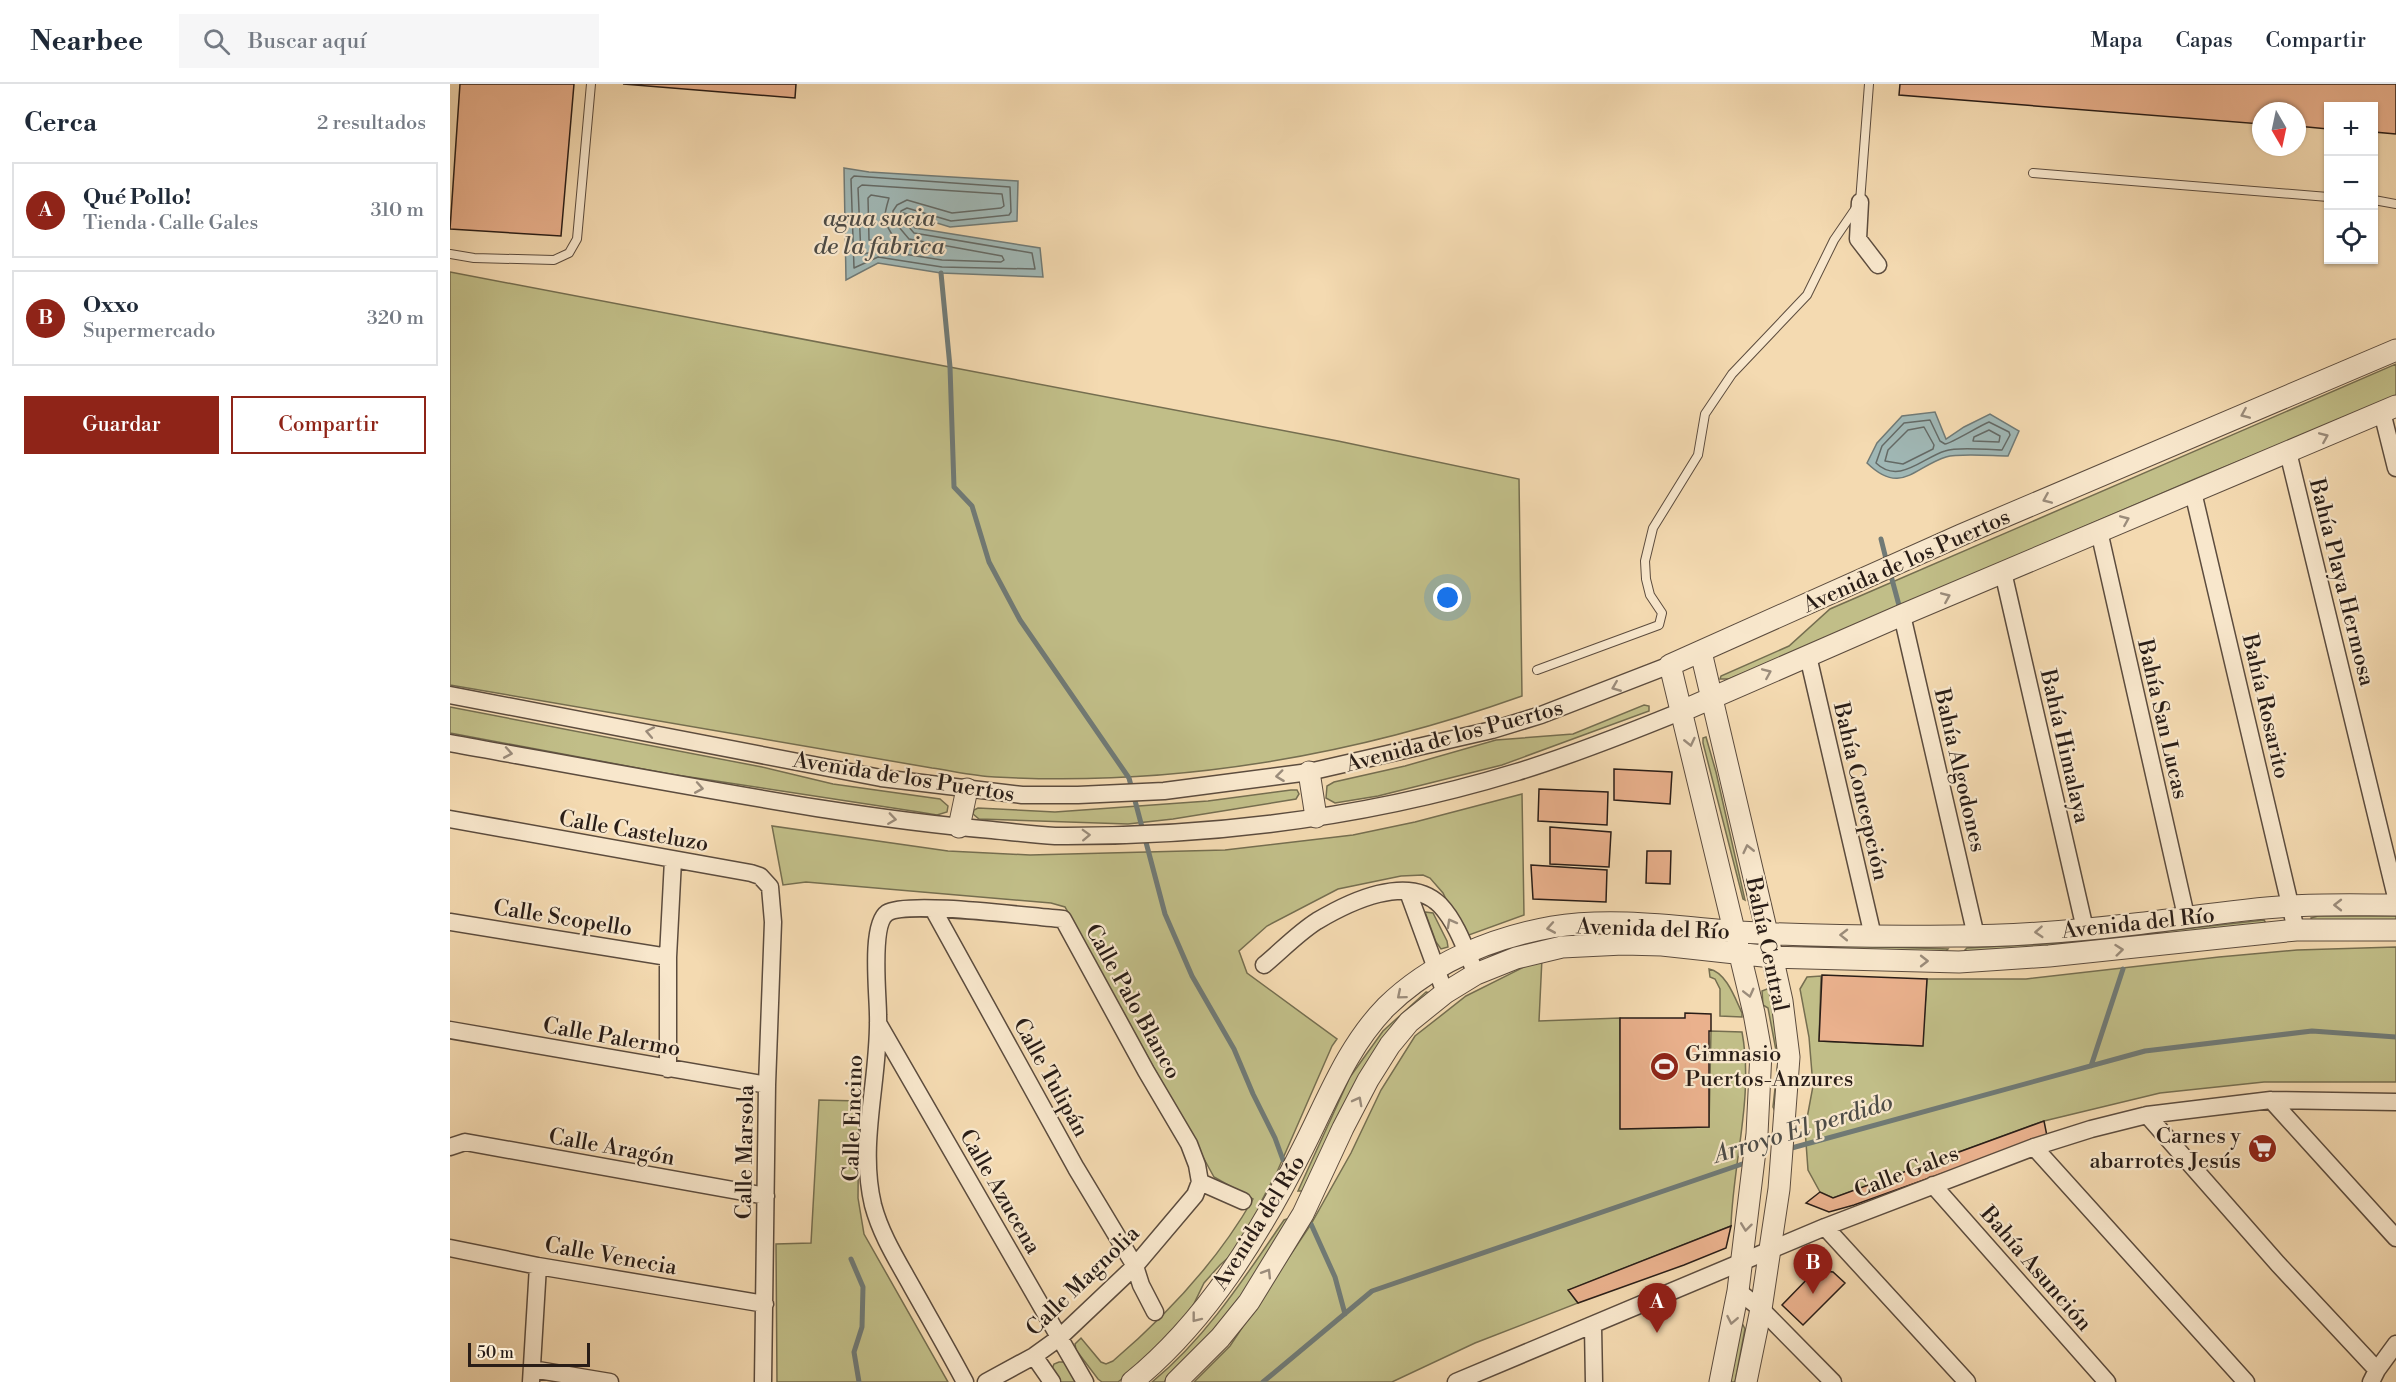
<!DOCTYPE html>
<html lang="es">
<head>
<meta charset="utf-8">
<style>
	body { margin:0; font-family:"Libre Bodoni",serif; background:#f6f6f7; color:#1f2937 }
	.controls { position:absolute; right:18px; top:18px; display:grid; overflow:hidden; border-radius:0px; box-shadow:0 2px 4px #0004 }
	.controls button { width:54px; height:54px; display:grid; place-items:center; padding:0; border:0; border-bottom:2px solid #e0e1e3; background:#fff; color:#1f2937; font:30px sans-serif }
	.compass { position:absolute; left:1802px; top:18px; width:54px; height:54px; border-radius:50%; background:#fff; box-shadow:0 2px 4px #0004; rotate:171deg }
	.scale { position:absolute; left:18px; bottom:15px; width:122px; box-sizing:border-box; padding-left:6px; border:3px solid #291d17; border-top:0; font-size:16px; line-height:21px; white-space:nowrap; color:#291d17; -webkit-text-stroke:4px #f8e7cc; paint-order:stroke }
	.you { position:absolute; left:998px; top:514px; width:21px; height:21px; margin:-15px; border:4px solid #fff; border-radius:50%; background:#1a73e8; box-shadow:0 0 0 9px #1a73e833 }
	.badge { display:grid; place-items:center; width:39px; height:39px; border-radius:50%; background:#8f2418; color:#fff; font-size:20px; font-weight:700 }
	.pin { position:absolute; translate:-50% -50px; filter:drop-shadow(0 2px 3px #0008) }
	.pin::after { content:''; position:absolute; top:32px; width:21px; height:18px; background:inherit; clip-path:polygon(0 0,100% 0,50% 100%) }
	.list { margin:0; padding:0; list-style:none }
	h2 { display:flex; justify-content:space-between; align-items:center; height:78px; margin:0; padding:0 24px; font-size:26px }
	h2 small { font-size:20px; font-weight:400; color:#747a83 }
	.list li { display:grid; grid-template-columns:39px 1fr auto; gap:18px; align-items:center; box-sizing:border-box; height:96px; margin:0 12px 12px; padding:0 12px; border:2px solid #e0e1e3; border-radius:0px }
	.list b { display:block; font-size:22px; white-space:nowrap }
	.list p { margin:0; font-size:20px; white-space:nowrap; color:#747a83 }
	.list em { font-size:20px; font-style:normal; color:#747a83 }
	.actions { display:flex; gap:12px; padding:18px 24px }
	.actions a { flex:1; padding:14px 0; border:2px solid #8f2418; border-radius:0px; text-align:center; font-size:21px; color:#8f2418 }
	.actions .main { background:#8f2418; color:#fff }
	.icon { flex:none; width:33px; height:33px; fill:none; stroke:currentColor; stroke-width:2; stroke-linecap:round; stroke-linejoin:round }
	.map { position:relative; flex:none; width:1946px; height:1298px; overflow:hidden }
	header { display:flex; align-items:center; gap:36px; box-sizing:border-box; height:84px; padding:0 30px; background:#fff; border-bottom:2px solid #e0e1e3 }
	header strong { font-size:28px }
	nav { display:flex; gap:33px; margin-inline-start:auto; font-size:21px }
	.search { width:420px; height:54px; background:#f6f6f7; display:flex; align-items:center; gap:15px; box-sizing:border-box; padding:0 21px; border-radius:0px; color:#747a83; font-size:22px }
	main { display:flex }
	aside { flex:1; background:#fff }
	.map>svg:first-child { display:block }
</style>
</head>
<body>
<header>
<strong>Nearbee</strong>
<div class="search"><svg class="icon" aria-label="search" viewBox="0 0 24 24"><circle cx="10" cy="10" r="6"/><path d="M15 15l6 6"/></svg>Buscar aquí</div>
<nav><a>Mapa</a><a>Capas</a><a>Compartir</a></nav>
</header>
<main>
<aside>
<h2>Cerca<small>2 resultados</small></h2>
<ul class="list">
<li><span class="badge">A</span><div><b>Qué Pollo!</b><p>Tienda · Calle Gales</p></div><em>310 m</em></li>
<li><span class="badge">B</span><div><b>Oxxo</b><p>Supermercado</p></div><em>320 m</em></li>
</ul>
<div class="actions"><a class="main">Guardar</a><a>Compartir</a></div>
</aside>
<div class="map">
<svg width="1946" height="1298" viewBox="0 0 1946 1298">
	<rect width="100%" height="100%" fill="#f4dab1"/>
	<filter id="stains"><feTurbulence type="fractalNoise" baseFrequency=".00333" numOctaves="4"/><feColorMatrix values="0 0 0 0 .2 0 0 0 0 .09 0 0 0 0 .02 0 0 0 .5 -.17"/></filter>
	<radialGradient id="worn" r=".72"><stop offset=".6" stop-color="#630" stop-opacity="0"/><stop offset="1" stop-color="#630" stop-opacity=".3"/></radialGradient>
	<path fill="#c1be88" stroke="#756e50" stroke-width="1.5" d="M0,188L888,357L1069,395L1072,612C904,672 723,703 545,693C524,692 503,687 482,684L0,601Z
		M1946,280V313L1745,395L1289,591L1279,595H1270L1271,592L1339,562L1380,525Z
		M1194,621L1199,622V627L1052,681L928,712L885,719L876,714L877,702L884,698L955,682L1046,656L1123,650Z
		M0,623L312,683L383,700L490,715L498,722L497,728L487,731L469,728L220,690L0,649Z
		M1256,653L1266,688L1295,816L1293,815L1253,659V654Z
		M841,706H847L849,710L846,715L723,735L678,740L529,735L523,730L524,726L528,724L605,728L758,717Z
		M1072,710L1074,831L1019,851L1010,844L993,809L980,794L973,791L951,792L888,805L817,842L789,867L797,889L887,955L882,962L827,1088L811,1118L818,1122L797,1157L770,1181L754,1199L737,1234L720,1256L668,1298H652L648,1295L626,1266L625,1260L631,1254L651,1278L656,1280L663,1277C718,1230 767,1178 803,1115L764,1093L615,823L601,819L356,798L333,801L322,742L498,767L580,771L775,766L903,751L965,738Z
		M975,828L983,829L997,857L998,863L991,865L986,858Z
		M1868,832H1946V837H1862L1861,834Z
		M1814,836L1817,841L1815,843C1716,854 1616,869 1516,869L1515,866L1517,864L1654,857L1716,847Z
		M1352,858L1379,861L1498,865L1493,871L1354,862L1351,861Z
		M1946,863V998H1814L1710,1009L1594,1037L1383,1114L1370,1108L1358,1086L1355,1045L1363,1002L1359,953L1350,905L1357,893L1371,892L1369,957L1472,962L1477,895H1576L1769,873L1847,866Z
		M1092,874L1089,937L1170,934L1171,1045L1259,1043L1261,947L1292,948C1304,1012 1283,1078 1281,1142L1119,1206L1128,1219L1025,1259L942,1298H744L780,1262L861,1140L901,1069L931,1006L965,952L1016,912Z
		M1259,885C1276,888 1285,914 1292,929V933L1270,932V905L1265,895L1260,893Z
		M1317,905L1322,907L1335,977L1327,1032L1323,1023L1328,977L1318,924L1313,921L1312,907Z
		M976,908L980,909L854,1107H848L900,993L933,947Z
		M369,1016L409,1017L408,1114L414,1150L498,1298H327L326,1160L361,1159Z
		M837,1135L839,1139L796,1211L749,1265L714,1298H702C756,1254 795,1193 834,1136Z
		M1293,1241L1295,1245L1285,1298H1280L1290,1243Z
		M609,1278H615L628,1298H610L602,1285L604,1280Z"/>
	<path fill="#a0b8b6" stroke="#707a76" stroke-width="1.5" d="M394,84L419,88L568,97L567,137L500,143L454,129L465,144L590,164L593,193L491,189L428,179L396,196Z
		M1485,328L1496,355L1514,343L1540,330L1569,347L1558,372C1543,372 1509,369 1496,373C1464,383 1451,412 1417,379L1427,359L1452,332Z"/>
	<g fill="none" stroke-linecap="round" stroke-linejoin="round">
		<path stroke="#646a66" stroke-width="1.5" d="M404,92L560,103L561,128L559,131L501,137L457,124L451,127L450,133L464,149L582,169L585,185L492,183L428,173L404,184L401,95Z
			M412,101L552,110L554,122L551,124L502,129L457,116L447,121L443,127V136L459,155L552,172L554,176L551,178L492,176L428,166L411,171L408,104Z
			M421,111L439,114C433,134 432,136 445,155L444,158L419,156L418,114Z
			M1480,336L1490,357L1495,360C1502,359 1529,342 1539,338L1559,348L1560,351L1552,366C1537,366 1509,362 1495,367C1472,374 1449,401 1426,379L1432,362L1454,339Z
			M1474,343L1484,361L1483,365L1453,380L1435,377L1438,366L1458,346Z
			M1539,346L1550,352L1549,358L1523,357L1524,353Z"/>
		<path stroke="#707a76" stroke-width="5" d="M491,189L500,283L504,403L522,422L539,478L570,536L679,694L715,830L742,892L784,965L803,1010L825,1054L833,1076
			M1431,455L1437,479
			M1440,488L1450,525
			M1641,982L1673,885
			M1338,1065L1695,967L1862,947L1946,953
			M861,1140L885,1193L895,1230
			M401,1175L413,1203L412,1243L404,1268L409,1298
			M813,1298L922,1207L1298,1078"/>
	</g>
	<path fill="#eab18d" stroke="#291d17" stroke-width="1.5" d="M10,0H124L111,152L0,145Z
		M173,0H346L345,14Z
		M1450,0H1946V50L1924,48V22H1878V45L1847,42V27H1811V40L1449,11Z
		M1164,685L1222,688L1220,720L1164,716Z
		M1089,705L1158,708L1157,741L1088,737Z
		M1100,743L1161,748L1159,783L1100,780Z
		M1197,767H1221L1220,800L1196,799Z
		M1081,781L1157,786L1156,818L1083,815Z
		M1372,891L1477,895L1473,962L1369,957Z
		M1235,929L1261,930V947H1259V1043L1170,1045V934H1235Z
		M1594,1037L1597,1052L1404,1121L1379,1128L1356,1119L1370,1108L1383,1114Z
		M1281,1142L1276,1164L1234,1181L1128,1219L1118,1206Z
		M1366,1186L1383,1188L1395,1199L1353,1241L1332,1221Z"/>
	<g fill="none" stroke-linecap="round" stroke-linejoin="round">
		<defs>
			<path id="service" d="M1583,89L1878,113
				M1924,116L1946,120
				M0,170L24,174L104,176L119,169L127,155L141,0
				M1087,586L1209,541L1212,529L1200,511L1196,495L1195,477L1203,444L1248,371L1255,330L1282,290L1357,211L1384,156L1410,118L1419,0"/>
			<path id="minor" d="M1410,118L1408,155L1428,181
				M1932,328L1946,384
				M1838,368L1946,813
				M1743,408L1846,846
				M1649,447L1736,832
				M1553,488L1635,845
				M1452,531L1526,852
				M1358,572L1423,852
				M0,611L431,694L572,711H628L714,707L859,688L1042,646L1091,631L1220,581
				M0,659C122,681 244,704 367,724C425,733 484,741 542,746C563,748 584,751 605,752C760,753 919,733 1067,688C1123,671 1178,649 1232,627
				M0,735L301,789L310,792L320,803L323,838L317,1001L313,1298
				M958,808L995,909
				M483,825L626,1084L685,1182L691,1201L705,1228
				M0,838L218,873
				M814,881C831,867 848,849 867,837C899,818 958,789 990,821C1007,839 1016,867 1026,890
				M428,939L635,1298
				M0,946L317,1001
				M218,985V873L223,776
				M1821,1016L1946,1154
				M1697,1031L1828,1180L1927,1286
				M0,1063L15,1058L316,1112
				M1584,1063L1796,1298
				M750,1098L793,1117
				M1483,1101L1657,1298
				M1375,1143L1517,1298
				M0,1164L88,1182L315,1220
				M1288,1207L1311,1225L1383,1298
				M1143,1242L1144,1298
				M584,1272L602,1298
				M82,1285L160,1298
				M81,1298L88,1182
				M515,1298C498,1266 480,1235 462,1203C447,1176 431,1151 423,1121C408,1059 430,993 428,931C428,910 420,841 437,829C457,816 582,833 613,835L696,987L739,1060L747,1081L750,1098L745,1111L685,1182L609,1254L584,1272L536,1298
				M1006,1298L1375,1143L1584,1063L1641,1045L1697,1031L1821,1016L1946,1018
				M1921,1298L1927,1286L1946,1260"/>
			<path id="tertiary" d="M1251,568L1317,849L1332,917L1339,973L1329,1105L1311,1225L1296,1298
				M1232,627L1452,531L1946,322
				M859,688L866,733
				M509,743L517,705
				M682,1298C757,1237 810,1150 853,1064C878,1015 897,963 936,923C981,879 1041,854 1102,843C1164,833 1227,843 1289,848C1361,852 1434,853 1506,852C1565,852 1626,847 1685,840C1737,834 1789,825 1841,822C1876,820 1911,821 1946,821
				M726,1298L770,1254L799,1218L853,1130L893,1044L918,996L940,961L959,938L995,909L1026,890L1066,874L1112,863L1173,860L1212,861L1322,873L1509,878L1599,872L1846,846H1946
				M1270,1298L1288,1207L1307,1050L1311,968L1304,929L1220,581L1511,451L1946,266"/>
		</defs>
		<use href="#service" stroke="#5c4c3e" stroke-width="10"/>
		<use href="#minor" stroke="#5c4c3e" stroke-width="19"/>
		<use href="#tertiary" stroke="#5c4c3e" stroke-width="23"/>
		<use href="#service" stroke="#f8e7cc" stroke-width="8"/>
		<use href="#minor" stroke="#f8e7cc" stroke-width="16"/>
		<use href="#tertiary" stroke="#f8e7cc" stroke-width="21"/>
	</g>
	<defs><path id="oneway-chevron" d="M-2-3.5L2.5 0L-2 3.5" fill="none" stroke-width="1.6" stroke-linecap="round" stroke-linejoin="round" transform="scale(1.5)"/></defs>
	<g stroke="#9b8c7b">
		<use href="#oneway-chevron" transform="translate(1795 330) rotate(157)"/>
		<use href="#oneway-chevron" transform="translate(1874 353) rotate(-23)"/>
		<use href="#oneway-chevron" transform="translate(1597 415) rotate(157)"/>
		<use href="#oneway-chevron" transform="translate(1675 436) rotate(-23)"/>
		<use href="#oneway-chevron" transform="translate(1496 513) rotate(-23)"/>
		<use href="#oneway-chevron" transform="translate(1317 589) rotate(-23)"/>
		<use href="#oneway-chevron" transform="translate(1166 603) rotate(158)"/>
		<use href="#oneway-chevron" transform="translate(200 648) rotate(-169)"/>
		<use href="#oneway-chevron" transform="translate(1240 658) rotate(77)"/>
		<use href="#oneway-chevron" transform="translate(58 669) rotate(10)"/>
		<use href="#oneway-chevron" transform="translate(830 692) rotate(173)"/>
		<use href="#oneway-chevron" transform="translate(249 704) rotate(10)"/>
		<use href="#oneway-chevron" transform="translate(442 735) rotate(8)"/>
		<use href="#oneway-chevron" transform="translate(636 751) rotate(-2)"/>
		<use href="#oneway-chevron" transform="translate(1298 765) rotate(-103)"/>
		<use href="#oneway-chevron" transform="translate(1888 821) rotate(180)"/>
		<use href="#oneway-chevron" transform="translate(1001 839) rotate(-119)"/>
		<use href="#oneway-chevron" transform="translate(1101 844) rotate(170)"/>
		<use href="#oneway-chevron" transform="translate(1589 848) rotate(176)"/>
		<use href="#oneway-chevron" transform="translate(1394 851) rotate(-179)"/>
		<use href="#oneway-chevron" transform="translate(1669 866) rotate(-6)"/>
		<use href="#oneway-chevron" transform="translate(1474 877)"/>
		<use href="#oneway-chevron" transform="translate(1299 909) rotate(76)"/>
		<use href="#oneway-chevron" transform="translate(951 911) rotate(140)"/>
		<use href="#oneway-chevron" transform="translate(908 1017) rotate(-62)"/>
		<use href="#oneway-chevron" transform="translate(1296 1143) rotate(97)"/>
		<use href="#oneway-chevron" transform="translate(817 1189) rotate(-58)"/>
		<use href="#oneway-chevron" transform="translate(746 1234) rotate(128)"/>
		<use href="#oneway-chevron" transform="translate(1282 1236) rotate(101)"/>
	</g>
	<defs>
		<symbol id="stadium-disc" viewBox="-11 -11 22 22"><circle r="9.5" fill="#8f2418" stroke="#f8e7cc"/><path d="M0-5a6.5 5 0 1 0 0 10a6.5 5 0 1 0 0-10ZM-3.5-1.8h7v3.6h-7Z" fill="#fff"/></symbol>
		<symbol id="supermarket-disc" viewBox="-11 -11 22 22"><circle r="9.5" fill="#8f2418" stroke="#f8e7cc"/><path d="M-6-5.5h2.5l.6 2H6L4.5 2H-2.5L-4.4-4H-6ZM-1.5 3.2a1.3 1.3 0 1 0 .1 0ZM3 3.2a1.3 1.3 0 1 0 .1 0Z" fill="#fff"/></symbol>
	</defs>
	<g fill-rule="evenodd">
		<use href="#stadium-disc" x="1198" y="966" width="33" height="33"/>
		<use href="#supermarket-disc" x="1796" y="1048" width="33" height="33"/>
	</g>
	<g text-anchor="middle" stroke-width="4.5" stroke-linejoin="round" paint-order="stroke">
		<g font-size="22" fill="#291d17" stroke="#f8e7cc">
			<text transform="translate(1456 476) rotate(-24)" y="8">Avenida de los Puertos</text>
			<text transform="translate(1893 498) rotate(76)" y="8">Bahía Playa Hermosa</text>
			<text transform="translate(1817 622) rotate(77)" y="8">Bahía Rosarito</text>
			<text transform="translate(1714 635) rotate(77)" y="8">Bahía San Lucas</text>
			<text transform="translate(1004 651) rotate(-15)" y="8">Avenida de los Puertos</text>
			<text transform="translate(1616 662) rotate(77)" y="8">Bahía Himalaya</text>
			<text transform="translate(1511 686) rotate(77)" y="8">Bahía Algodones</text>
			<text transform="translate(454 692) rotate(9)" y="8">Avenida de los Puertos</text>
			<text transform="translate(1412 707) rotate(77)" y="8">Bahía Concepción</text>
			<text transform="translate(184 746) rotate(10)" y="8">Calle Casteluzo</text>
			<text transform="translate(113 833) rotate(9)" y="8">Calle Scopello</text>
			<text transform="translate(1688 838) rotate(-6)" y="8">Avenida del Río</text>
			<text transform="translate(1203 844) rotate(2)" y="8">Avenida del Río</text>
			<text transform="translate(1318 860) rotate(78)" y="8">Bahía Central</text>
			<text transform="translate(684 917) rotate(61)" y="8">Calle Palo Blanco</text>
			<text transform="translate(162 952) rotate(10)" y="8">Calle Palermo</text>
			<text transform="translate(602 993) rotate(61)" y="8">Calle Tulipán</text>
			<text transform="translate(402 1034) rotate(-88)" y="8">Calle Encino</text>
			<text transform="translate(162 1062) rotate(10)" y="8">Calle Aragón</text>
			<text transform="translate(294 1068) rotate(-89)" y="8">Calle Marsola</text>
			<text transform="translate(1456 1087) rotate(-21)" y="8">Calle Gales</text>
			<text transform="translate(551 1107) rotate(60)" y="8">Calle Azucena</text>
			<text transform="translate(808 1138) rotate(-58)" y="8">Avenida del Río</text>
			<text transform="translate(161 1171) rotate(10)" y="8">Calle Venecia</text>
			<text transform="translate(1587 1184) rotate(49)" y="8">Bahía Asunción</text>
			<text transform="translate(632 1196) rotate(-44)" y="8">Calle Magnolia</text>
		</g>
		<g font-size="22" fill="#291d17" stroke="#f8e7cc" text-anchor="start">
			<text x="1235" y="977">Gimnasio<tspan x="1235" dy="25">Puertos-Anzures</tspan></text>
			<text x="1791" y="1059" text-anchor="end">Carnes y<tspan x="1791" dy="25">abarrotes Jesús</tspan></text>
		</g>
		<g font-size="24" font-style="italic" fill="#4d4c47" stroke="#f8e7cc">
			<text x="429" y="142">agua sucia<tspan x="429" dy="28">de la fabrica</tspan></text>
			<text transform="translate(1353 1044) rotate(-17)" y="8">Arroyo El perdido</text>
		</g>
	</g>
	<rect width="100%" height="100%" filter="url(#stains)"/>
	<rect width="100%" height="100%" fill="url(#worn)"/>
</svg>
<div class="controls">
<button>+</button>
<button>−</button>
<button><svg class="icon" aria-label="locate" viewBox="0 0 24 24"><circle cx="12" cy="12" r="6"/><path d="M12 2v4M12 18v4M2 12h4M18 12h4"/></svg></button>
</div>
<svg class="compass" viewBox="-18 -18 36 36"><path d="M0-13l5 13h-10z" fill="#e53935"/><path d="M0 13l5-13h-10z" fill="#747a83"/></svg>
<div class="scale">50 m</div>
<div class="you"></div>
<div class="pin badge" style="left:1207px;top:1249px">A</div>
<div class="pin badge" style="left:1363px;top:1210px">B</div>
</div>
</main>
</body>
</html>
